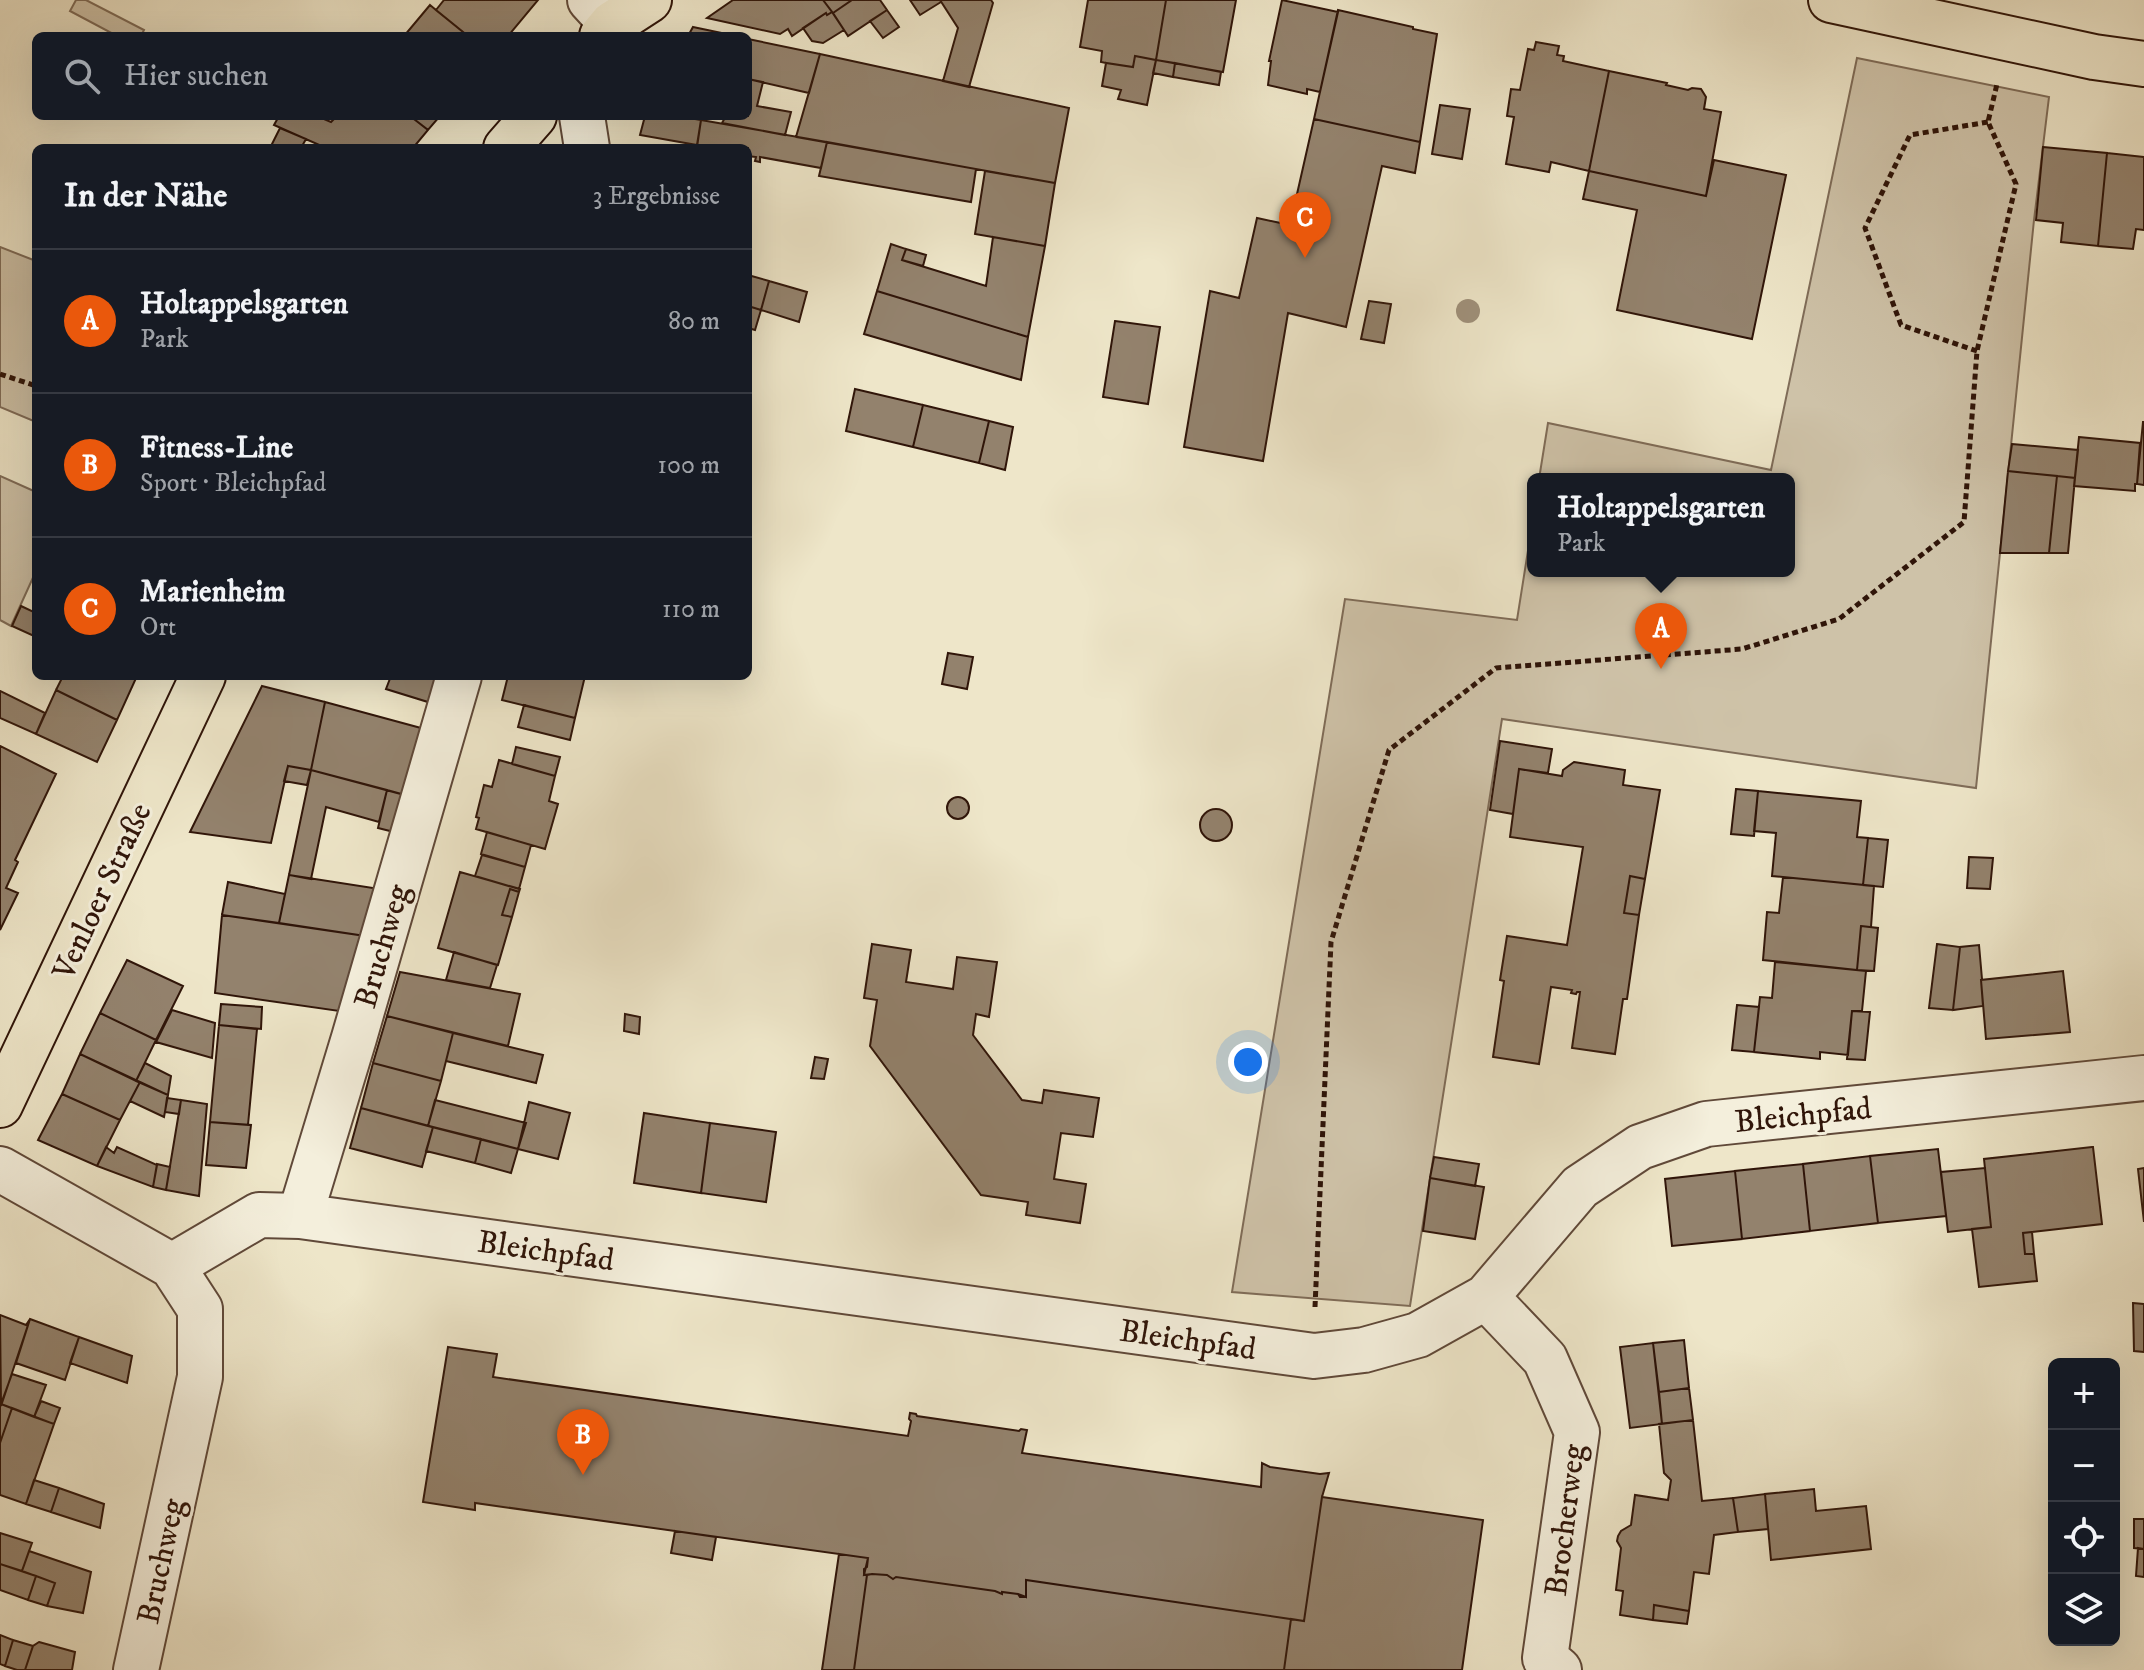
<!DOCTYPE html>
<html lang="de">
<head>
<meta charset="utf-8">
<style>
	body { margin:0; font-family:"IM FELL DW Pica",serif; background:#20242c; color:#f1f3f6 }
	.controls { position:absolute; right:24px; bottom:24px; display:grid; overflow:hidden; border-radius:12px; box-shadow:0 8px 32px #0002 }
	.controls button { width:72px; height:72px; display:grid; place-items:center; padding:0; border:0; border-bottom:2px solid #363941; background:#171b24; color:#f1f3f6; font:40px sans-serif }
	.you { position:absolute; left:1248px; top:1062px; width:28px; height:28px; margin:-20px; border:6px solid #fff; border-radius:50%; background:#1a73e8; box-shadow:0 0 0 12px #1a73e833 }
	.badge { display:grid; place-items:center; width:52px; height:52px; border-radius:50%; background:#ea580c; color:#fff; font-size:26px; font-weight:700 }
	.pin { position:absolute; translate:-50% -66px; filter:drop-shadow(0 2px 4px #0008) }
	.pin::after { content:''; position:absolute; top:42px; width:28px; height:24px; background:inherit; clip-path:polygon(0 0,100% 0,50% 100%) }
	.popup { position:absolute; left:1527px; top:473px; width:268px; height:104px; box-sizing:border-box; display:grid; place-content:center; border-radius:12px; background:#171b24; filter:drop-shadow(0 2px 6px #0005); font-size:26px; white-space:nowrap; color:#9ea1a6 }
	.popup b { font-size:30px; color:#f1f3f6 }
	.popup::after { content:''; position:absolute; left:50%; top:100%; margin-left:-16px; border:16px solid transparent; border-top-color:#171b24 }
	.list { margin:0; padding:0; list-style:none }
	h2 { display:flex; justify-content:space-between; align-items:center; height:104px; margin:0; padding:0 32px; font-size:34px }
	h2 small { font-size:26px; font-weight:400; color:#9ea1a6 }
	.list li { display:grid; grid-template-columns:52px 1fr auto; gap:24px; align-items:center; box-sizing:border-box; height:144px; padding:0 32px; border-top:2px solid #363941 }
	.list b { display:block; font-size:30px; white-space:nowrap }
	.list p { margin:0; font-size:26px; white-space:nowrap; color:#9ea1a6 }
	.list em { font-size:26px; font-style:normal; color:#9ea1a6 }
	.icon { flex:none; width:44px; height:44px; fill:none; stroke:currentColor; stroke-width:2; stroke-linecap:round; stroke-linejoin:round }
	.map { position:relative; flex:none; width:2144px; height:1670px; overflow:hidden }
	.search { position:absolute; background:#171b24; box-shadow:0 8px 32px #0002; left:32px; top:32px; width:720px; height:88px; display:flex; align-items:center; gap:20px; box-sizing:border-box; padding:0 28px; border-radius:12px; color:#9ea1a6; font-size:30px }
	.panel { position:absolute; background:#171b24; box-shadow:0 8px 32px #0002; left:32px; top:144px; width:720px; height:536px; border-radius:12px }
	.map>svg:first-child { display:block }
</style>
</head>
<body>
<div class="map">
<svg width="2144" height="1670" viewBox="0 0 2144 1670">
	<rect width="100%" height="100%" fill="#eee6c9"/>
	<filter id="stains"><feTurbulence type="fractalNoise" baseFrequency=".0025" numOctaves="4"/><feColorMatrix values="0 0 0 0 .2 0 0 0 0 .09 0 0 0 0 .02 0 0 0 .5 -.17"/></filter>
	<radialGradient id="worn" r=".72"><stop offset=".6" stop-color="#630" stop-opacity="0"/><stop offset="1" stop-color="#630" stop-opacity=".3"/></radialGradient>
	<path fill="#cec2a8" stroke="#7f6c58" stroke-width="2" d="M76,0H86L144,30L141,36H117L70,11Z
		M1857,58L2049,97L2034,220L1976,788L1502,719L1410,1306L1232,1292L1345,599L1517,620L1533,519V571H1789V479H1539L1548,423L1771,470Z
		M0,247L36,261V422L0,407Z
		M0,476L36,492V571L11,626L0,620Z"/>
	<path fill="#93826d" stroke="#301509" stroke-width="2" d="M444,0H538L508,36H468L436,10Z
		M733,0H823L832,12L827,15L826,13L792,36L788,29L780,34L707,18Z
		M823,0H852L833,13Z
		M852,0H880L887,10L848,36L833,13Z
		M910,0H940L941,2L920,15Z
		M940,0H991L993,3L969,87L943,81L958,28Z
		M1088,0H1166L1156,60L1135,56L1133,67L1106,63L1101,62L1102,51L1080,47Z
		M1166,0H1236L1223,72L1156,60Z
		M1282,0L1338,12L1320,92L1307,89V94L1268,85L1271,61H1269Z
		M430,5L436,10L468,36H404Z
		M887,10L899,27L883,38L870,21Z
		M1338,10L1413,27V29L1437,34L1420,142L1314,119Z
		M832,12L844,30L823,43L812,41L803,28L826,13L827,15Z
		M693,27L736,36H688Z
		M748,39L820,54L809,93L748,79Z
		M1536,42L1559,46L1557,55L1564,56L1563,61L1609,71L1589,171L1551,162L1549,172L1506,164L1514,117L1507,116L1511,89L1520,90L1528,49L1534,50Z
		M820,54L1069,108L1055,183L796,137Z
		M1135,56L1156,60L1147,105L1118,99L1121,90L1102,86L1106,63L1133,67Z
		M1156,60L1175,63L1173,77L1153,73Z
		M1175,63L1221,72L1219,85L1173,77Z
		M1609,71L1667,83L1666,85L1688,90L1692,88L1701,89L1706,97L1704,109L1721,112L1706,196L1589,171Z
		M748,79L763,82L757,106L791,112L785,135L722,123L726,116H748Z
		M1440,105L1470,109L1462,159L1432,154Z
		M279,116H317L331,122L337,116H410L428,130L413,148H326L274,125Z
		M410,116H440L428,130Z
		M645,116H677L701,120L697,145L640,135Z
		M1314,119L1420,142L1415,173L1382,166L1346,327L1288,313L1263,461L1184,447L1210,291L1239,298L1257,218L1290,225Z
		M701,120L827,142L821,168L760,157V162L755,161L756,157L748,156V148L697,147Z
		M280,128L306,139L301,148H270Z
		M827,142L976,169L971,202L819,176Z
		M2043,147L2107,153L2098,246L2061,242L2063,223L2036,220Z
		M2107,153L2144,157V230L2136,229L2133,249L2098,246Z
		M1714,160L1786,175L1752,339L1617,310L1637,210L1583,199L1589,171L1706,196Z
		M985,171L1055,183L1045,246L975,234Z
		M993,237L1045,246L1028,337L877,291L891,244L906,249L902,260L986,286Z
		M906,249L926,255L923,266L902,260Z
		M748,275L769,281L761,310L748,306Z
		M769,281L807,292L799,322L761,310Z
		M877,291L1028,337L1021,380L864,334Z
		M1369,301L1391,304L1384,343L1361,339Z
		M748,306L761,310L755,330L748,328Z
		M1115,321L1160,327L1148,404L1103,397Z
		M855,389L923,405L913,447L846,431Z
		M923,405L989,421L979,463L913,447Z
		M989,421L1013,427L1005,470L979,463Z
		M2143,422H2144V485L2137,484Z
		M2079,437L2140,443L2137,484H2135V491L2074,486Z
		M2012,444L2078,450L2075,478L2008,471Z
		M2008,471L2057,476L2049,553H2000Z
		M2057,476L2075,478L2068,553H2049Z
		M21,606L36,613L34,636L12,626Z
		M948,653L973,657L967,689L942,684Z
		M63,676H137L117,720L56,690Z
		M391,676H448L446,684L428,702L386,689Z
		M508,676H585L575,718L502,700Z
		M262,686L325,702L311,770L288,766L271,843L190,832Z
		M56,690L117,720L97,762L36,734Z
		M0,691L45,713L36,734L0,718Z
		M325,702L432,731L412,797L311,770Z
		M524,705L575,718L570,740L518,727Z
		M1500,741L1552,749L1548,773L1519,769L1513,814L1490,810Z
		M0,746L56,774L15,860L18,862L6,888L18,893L0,930Z
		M516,747L560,757L555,776L512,764Z
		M499,760L555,776L549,801L558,804L545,849L476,829L479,818L476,817L484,785L492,787Z
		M1574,762L1625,770L1623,785L1660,790L1645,879L1630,876L1624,913L1639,915L1627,999H1623L1615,1054L1572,1048L1580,992H1577L1576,994L1571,993L1572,990L1551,987L1539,1064L1493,1057L1504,981L1500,980L1507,936L1567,945L1583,847L1510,837L1519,769L1562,776L1563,770Z
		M288,766L311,770L307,785L284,781Z
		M311,770L387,790L379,822L326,807L311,879L289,875Z
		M1736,789L1758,791L1754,836L1731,834Z
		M387,790L412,797L398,833L378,828Z
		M1758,791L1861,801L1857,837L1868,838L1863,885L1772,876L1776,833L1754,831Z
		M947 808a11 11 0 1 1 22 0a11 11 0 1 1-22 0Z
		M1200 825a16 16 0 1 1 32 0a16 16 0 1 1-32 0Z
		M487,832L531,845L525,867L481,854Z
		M1868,838L1888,840L1883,887L1863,885Z
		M482,855L525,867L519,889L475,876Z
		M1969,857L1993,858L1990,889L1967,888Z
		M460,872L520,889L519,892L510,889L502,915L512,917L498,965L438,948Z
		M289,875L386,890L372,937L279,923Z
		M1630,876L1645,879L1639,915L1624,913Z
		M1783,877L1874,886L1871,927L1861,926L1857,970L1763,960L1767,912L1779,913Z
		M228,882L285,894L279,923L222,915Z
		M510,889L519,892L512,917L502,915Z
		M222,915L372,937L346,1012L215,993Z
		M1861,926L1878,928L1874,971L1857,970Z
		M872,944L911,950L906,982L953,989L957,957L997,962L989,1017L976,1014L973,1035L1022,1100L1042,1103L1044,1090L1099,1098L1093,1137L1061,1133L1054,1179L1086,1184L1080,1223L1026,1215L1028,1202L981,1195L870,1046L877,1000L864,998Z
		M1937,944L1960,947L1953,1010L1929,1008Z
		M1979,945L1982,979L1981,980L1983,1006L1953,1010L1960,947Z
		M454,952L497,965L490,988L446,980Z
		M127,960L183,986L156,1040L100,1013Z
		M1775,962L1866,971L1862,1011H1852L1848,1055L1820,1052V1059L1754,1052L1760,997L1772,998Z
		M2063,971L2070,1032L1986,1039L1981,980Z
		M400,972L520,994L508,1046L387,1016Z
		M221,1004L262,1007L261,1029L219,1025Z
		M1737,1005L1759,1007L1754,1052L1732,1050Z
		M172,1010L215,1023L212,1058L156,1042Z
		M1852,1011L1870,1012L1865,1060L1847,1059Z
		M100,1013L156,1040L136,1081L80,1054Z
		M625,1014L640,1017L639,1034L624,1031Z
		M387,1016L453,1033L441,1081L373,1063Z
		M219,1025L257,1029L248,1125L210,1122Z
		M453,1033L543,1055L536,1083L446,1061Z
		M80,1054L140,1082L120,1120L62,1094Z
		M815,1057L828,1059L824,1079L811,1078Z
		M145,1063L171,1076L168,1095L136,1081Z
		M373,1063L441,1081L428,1126L361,1108Z
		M140,1082L168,1095L164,1117L130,1101Z
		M62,1094L120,1120L97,1166L38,1140Z
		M167,1098L181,1100L179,1114L165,1112Z
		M181,1100L207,1104L199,1196L166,1190Z
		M435,1100L526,1123L518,1149L428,1126Z
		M529,1102L570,1113L558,1159L518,1149Z
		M361,1108L433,1127L422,1167L350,1148Z
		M644,1113L710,1123L701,1193L634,1183Z
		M210,1122L251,1125L246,1168L206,1165Z
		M710,1123L776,1132L766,1202L701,1193Z
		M433,1127L481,1139L475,1163L426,1151Z
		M481,1139L518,1149L511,1173L475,1163Z
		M106,1147L114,1153L117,1147L157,1165L153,1187L97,1166Z
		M2092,1147H2093L2102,1224L2023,1233L2025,1254H2034L2037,1281L1979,1287L1972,1229L1991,1227L1984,1159Z
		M1938,1149L1946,1216L1878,1223L1870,1156Z
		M1870,1156L1878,1223L1810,1231L1803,1164Z
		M1434,1157L1479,1164L1475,1186L1430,1178Z
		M157,1164L170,1167L166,1190L153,1187Z
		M1803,1164L1810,1231L1742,1239L1735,1171Z
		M1985,1168L1991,1227L1948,1232L1941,1172Z
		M2144,1168V1222L2138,1169Z
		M1735,1171L1742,1239L1672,1246L1665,1179Z
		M1430,1178L1484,1187L1475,1239L1423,1231Z
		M2032,1232L2034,1254H2025L2023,1233Z
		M2133,1303L2144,1304V1352L2134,1351Z
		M0,1315L26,1325L30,1319L1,1406Z
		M30,1319L79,1337L65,1380L16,1363Z
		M79,1337L132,1356L127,1383L70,1363Z
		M1684,1340L1689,1388L1659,1392L1653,1343Z
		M1653,1343L1662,1424L1630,1428L1620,1347Z
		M448,1347L497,1354L493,1377L908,1436L911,1421L909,1419L910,1413L916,1414L917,1416L1019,1431L1021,1429L1027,1430L1022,1453L1261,1487L1262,1463L1270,1467L1320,1474L1329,1473L1322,1497L1304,1621L1026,1580V1597H1020L1018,1594L1002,1592V1594L995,1591L896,1577L893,1579L887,1575L872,1574L864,1575L868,1558L475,1503V1510L423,1502Z
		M12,1374L46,1385L34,1417L1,1404Z
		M1689,1388L1693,1420L1662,1424L1659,1392Z
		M41,1401L60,1408L54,1424L34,1417Z
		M1,1404L12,1408L0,1443V1405Z
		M12,1408L54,1424L26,1504L0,1495V1443Z
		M1693,1420L1702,1501L1733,1498L1738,1532L1714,1535L1709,1574L1694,1572L1689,1611L1654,1605L1653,1620L1620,1615L1623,1591L1616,1590L1621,1548L1617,1541L1618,1536L1621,1531L1631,1525L1635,1495L1668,1500L1671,1480L1664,1473L1659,1424Z
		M34,1480L59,1488L51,1512L26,1504Z
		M59,1488L104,1504L100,1528L51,1512Z
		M1814,1489L1816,1511L1866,1506L1871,1549L1771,1560L1765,1494Z
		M1765,1494L1768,1529L1738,1532L1733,1498Z
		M1322,1497L1483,1520L1462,1670H1284L1291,1619L1304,1621Z
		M2134,1519H2144V1549L2134,1548Z
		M675,1531L716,1537L712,1560L671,1553Z
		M0,1533L32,1543L22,1571L0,1564Z
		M2138,1548L2144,1549V1577L2136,1576Z
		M29,1551L91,1572L83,1613L47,1606L55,1583L22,1571Z
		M839,1554L868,1558L867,1567L864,1569V1575H867L854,1670H822Z
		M0,1564L36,1576L28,1600L0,1590Z
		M872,1574L887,1575L893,1579L896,1577L995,1591L1002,1594V1592L1018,1594L1026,1597V1580L1291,1619L1284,1670H854L867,1575Z
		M36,1576L55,1583L47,1606L28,1600Z
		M1654,1605L1689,1611L1687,1624L1653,1620Z
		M0,1635L13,1640L5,1666L0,1664Z
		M13,1640L33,1646L25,1670H17L5,1666Z
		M39,1642L75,1652L72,1670H25L33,1646Z"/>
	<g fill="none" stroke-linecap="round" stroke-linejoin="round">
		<defs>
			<path id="minor" d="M590,0L612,24
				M582,116L587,148
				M0,1169L172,1266L200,1309V1377L136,1670
				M300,1216L354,1038L459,676
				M172,1266L259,1215L300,1216L1314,1356L1364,1350L1418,1335L1486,1297L1580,1187L1640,1147L1706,1124L2144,1078
				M1486,1297L1545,1359L1577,1432L1545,1658L1559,1670"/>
			<path id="major" d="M1831,0L2094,57L2144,64
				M602,36L612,24L649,0
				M506,148L534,116
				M0,1105L203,676"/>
		</defs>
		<use href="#minor" stroke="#604939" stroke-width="48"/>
		<use href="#major" stroke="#301509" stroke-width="48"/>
		<path stroke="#301509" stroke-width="5" stroke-dasharray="6 4" stroke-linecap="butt" d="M1977,351L1901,325L1865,228L1910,135L1988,122
			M0,374L36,386
			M1315,1307L1331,942L1389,750L1496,668L1742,649L1839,619L1964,522L1977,351L2016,184L1988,122L1997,84"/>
		<use href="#minor" stroke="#f4efdc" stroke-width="44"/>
		<use href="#major" stroke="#eee6c9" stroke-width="44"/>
	</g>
	<circle fill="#9f907a" cx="1468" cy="311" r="12"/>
	<g text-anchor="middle" stroke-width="6" stroke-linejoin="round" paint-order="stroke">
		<g font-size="32" fill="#301509" stroke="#f4efdc">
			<text transform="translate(101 891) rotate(-65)" y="11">Venloer Straße</text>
			<text transform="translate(381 946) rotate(-74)" y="11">Bruchweg</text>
			<text transform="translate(1803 1114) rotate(-6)" y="11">Bleichpfad</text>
			<text transform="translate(546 1250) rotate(8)" y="11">Bleichpfad</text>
			<text transform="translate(1188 1339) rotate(8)" y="11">Bleichpfad</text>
			<text transform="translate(1564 1520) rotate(-83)" y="11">Brocherweg</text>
			<text transform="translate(160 1561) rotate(-78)" y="11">Bruchweg</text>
		</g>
	</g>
	<rect width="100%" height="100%" filter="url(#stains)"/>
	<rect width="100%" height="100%" fill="url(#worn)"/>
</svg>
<div class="controls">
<button>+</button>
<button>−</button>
<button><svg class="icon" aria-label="locate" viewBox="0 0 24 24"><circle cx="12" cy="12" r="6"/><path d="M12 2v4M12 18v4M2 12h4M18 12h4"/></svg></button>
<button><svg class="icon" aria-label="layers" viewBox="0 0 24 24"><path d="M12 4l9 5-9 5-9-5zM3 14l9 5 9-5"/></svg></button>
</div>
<div class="you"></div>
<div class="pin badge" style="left:1661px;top:669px">A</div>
<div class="popup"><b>Holtappelsgarten</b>Park</div>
<div class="pin badge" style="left:583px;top:1475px">B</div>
<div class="pin badge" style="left:1305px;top:258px">C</div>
<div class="search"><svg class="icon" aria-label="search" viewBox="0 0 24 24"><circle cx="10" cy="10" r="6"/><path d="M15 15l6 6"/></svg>Hier suchen</div>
<section class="panel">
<h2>In der Nähe<small>3 Ergebnisse</small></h2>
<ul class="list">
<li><span class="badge">A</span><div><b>Holtappelsgarten</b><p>Park</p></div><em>80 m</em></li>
<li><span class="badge">B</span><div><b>Fitness-Line</b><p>Sport · Bleichpfad</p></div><em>100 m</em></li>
<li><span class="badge">C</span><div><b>Marienheim</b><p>Ort</p></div><em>110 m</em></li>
</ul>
</section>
</div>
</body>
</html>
